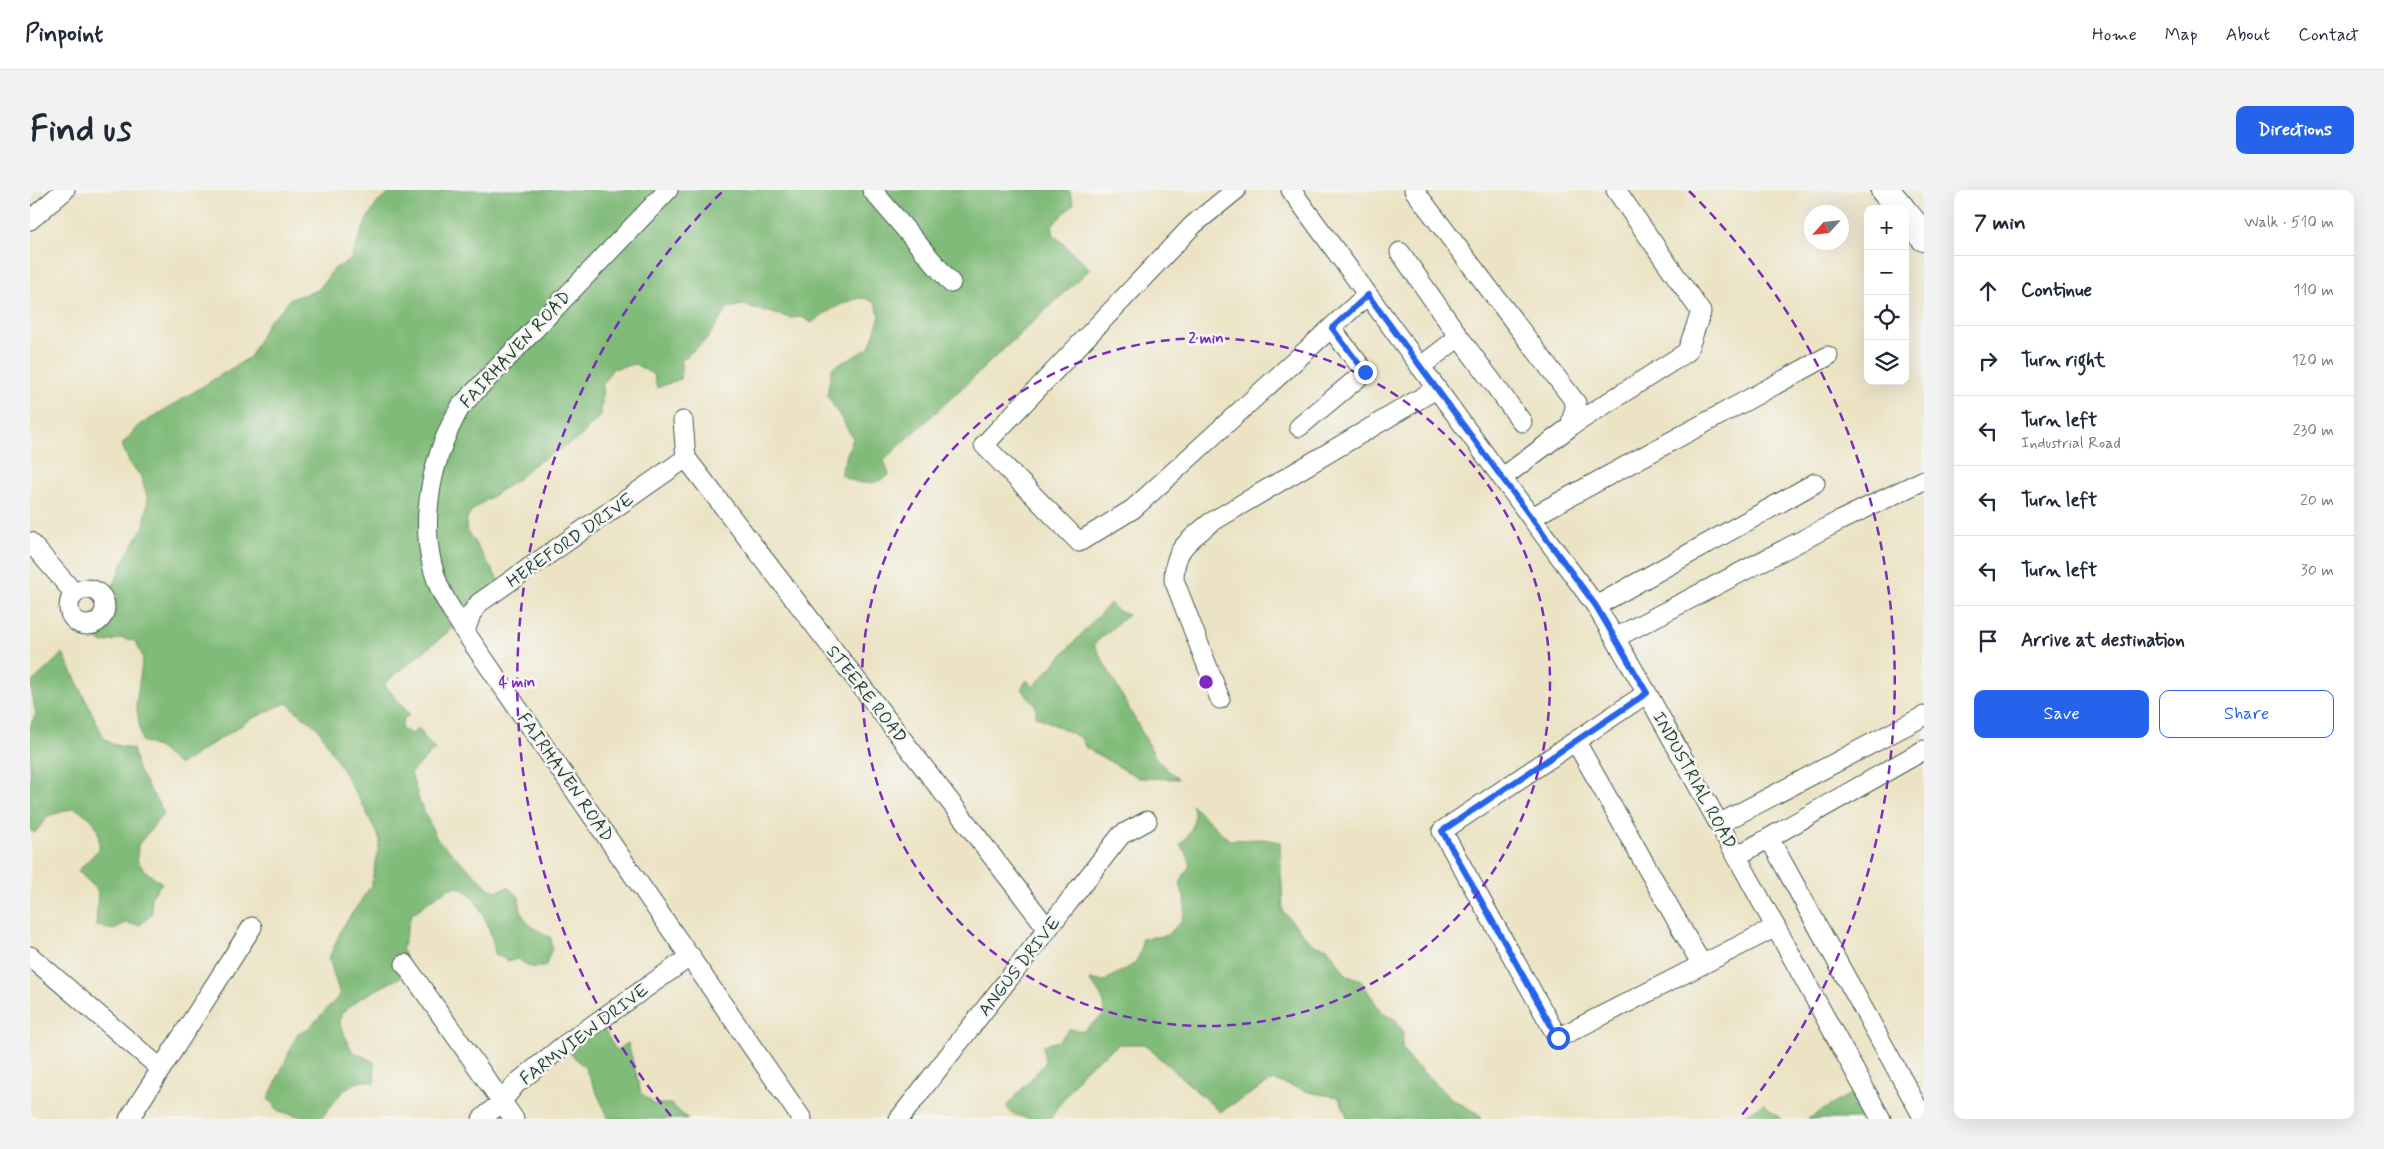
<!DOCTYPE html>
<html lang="en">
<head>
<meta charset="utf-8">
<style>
	body { margin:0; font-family:Mynerve,sans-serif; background:#f2f2f3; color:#1f2937 }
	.controls { position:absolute; right:15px; top:15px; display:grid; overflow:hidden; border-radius:10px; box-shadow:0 5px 20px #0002 }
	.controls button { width:45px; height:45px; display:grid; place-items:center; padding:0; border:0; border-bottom:1px solid #e0e1e3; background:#fff; color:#1f2937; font:25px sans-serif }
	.compass { position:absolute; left:1774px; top:15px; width:45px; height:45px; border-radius:50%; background:#fff; box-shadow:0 5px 20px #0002; rotate:243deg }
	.stop { position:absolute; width:15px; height:15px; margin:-11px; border:4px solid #2563eb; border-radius:50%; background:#fff }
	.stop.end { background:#2563eb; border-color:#fff; box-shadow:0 1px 5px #0008 }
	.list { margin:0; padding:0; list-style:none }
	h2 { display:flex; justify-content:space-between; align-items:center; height:65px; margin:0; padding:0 20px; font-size:21px }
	h2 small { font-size:16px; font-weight:400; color:#747a83 }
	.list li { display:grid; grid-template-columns:32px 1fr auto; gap:15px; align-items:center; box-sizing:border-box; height:70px; padding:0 20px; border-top:1px solid #e0e1e3 }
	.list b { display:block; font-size:19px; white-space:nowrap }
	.list p { margin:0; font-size:16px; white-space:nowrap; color:#747a83 }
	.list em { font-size:16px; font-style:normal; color:#747a83 }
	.actions { display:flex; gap:10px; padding:15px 20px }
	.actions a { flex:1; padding:11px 0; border:1px solid #2563eb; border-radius:10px; text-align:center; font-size:18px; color:#2563eb }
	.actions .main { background:#2563eb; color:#fff }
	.icon { flex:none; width:28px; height:28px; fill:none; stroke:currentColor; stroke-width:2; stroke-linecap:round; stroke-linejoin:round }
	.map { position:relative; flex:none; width:1894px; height:929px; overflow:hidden; border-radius:10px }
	header { display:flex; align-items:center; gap:30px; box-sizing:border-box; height:70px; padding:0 25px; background:#fff; border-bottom:1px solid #e0e1e3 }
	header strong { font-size:24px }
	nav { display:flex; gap:28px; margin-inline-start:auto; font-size:18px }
	.intro { display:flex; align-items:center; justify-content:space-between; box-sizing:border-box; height:120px; padding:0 30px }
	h1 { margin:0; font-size:35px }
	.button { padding:12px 22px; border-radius:10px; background:#2563eb; color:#fff; font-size:18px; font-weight:700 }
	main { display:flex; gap:30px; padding:0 30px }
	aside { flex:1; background:#fff; border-radius:10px; box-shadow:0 5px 20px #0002 }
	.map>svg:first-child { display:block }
</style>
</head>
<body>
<header>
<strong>Pinpoint</strong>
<nav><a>Home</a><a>Map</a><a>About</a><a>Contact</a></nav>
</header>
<div class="intro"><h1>Find us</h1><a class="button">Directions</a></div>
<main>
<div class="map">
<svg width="1894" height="929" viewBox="0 0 1894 929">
	<rect width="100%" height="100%" fill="#f6f6f2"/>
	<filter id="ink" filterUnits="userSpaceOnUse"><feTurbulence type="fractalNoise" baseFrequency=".02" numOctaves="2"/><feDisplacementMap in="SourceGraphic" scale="10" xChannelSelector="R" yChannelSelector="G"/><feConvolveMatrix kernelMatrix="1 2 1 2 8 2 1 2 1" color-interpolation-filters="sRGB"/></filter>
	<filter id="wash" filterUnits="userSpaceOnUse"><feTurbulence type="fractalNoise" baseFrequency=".0096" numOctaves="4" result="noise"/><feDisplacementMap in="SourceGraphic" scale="20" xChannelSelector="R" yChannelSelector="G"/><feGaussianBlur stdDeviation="1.12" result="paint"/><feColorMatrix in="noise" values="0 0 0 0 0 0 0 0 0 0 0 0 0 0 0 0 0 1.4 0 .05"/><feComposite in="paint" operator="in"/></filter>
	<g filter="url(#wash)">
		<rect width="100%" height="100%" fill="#ece3c4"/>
		<path fill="#81bb79" stroke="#507c56" d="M364,0H1039L1044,14L1022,35L1024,45L1060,79L862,263L854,271L859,285C842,297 827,295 810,284L823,248L797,205L802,178L839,158L850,126L845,112C841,111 836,108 833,108C820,108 791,124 782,133L772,127L760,128L713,115L697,118L678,148L652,170L650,189L627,198L624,185L605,174L582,179L573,194L571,225L549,248L501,276L491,287L445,318L437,328L436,339L473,397L354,494L380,525L373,530L371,539L382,544L389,538L396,550L405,559L381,583L390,613L407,649L460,699L467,701L478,697L489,707C491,734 500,735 521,748L522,758L515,777H500L488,769L478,771L465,764C464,747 446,694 424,697C414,699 391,718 381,725L372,760L382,781L329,809L311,824L310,835L322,861L344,872L345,893C319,884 305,912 291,929H281L249,921L238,909L268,843L277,840L310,805L299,768L312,738L341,696L350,650L336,621L288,538L256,513L221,529L149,575L129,558L112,551L106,514L113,467L105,451L91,448L73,453L55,442L58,429L77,410L97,364L114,336L118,309L110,285L100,274L92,255L107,237L220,167L239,130L249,123L260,109L288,100L305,78L320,71L337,29L348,12Z
			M1080,413L1087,420L1098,425L1064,454L1127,570L1148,589L1109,588L1056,558L1051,548L1006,526V516L991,499L997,490L1003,497Z
			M33,463L74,548L82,554L103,559L108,580L134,623L108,655L107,670L114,680L132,693L121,707L122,724L110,735L94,733L84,740L66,736L68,701L48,681L69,659C70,635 64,628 44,618L18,626L5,643L0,640V536L6,524L0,494Z
			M1162,615L1199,650L1234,649L1250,652L1253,721L1282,754L1298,758L1317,786L1330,789L1352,823L1366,830L1373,842L1372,858L1379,869L1422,909L1447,923L1451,929H1318L1309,907L1282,903L1243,890L1190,922L1114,854H1089L1053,881L1020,929C1005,929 981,929 977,916L1015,873L1013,855L1029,851L1039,839L1053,841L1074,825C1077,810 1068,801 1059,790L1075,791C1097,775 1111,780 1112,748L1135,746C1156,731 1160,719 1150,695C1157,672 1168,679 1150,655C1161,644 1168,629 1162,615Z
			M570,833L586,860L598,853L611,903L624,914H641L658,929H579L555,878L535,858Z
			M1834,896L1850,929H1778Z
			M1734,914L1751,929H1708Z"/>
	</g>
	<g filter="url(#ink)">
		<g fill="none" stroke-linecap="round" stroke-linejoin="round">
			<defs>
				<path id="minor" d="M638,0L431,216C399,271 384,346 413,405C420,418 428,430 435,442L772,929
					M842,0L921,93
					M1206,0L1163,35L954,255L1049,352L1103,319L1337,105
					M1261,0L1566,416L1617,503L1851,929
					M1384,0L1546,213L1540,237L1472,288
					M0,30L35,0
					M1370,62L1429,147L1390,177
					M1429,147L1492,232
					M653,231L656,268
					M1269,237L1335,182L1301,138
					M1538,238L1657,162L1671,122L1586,0
					M656,268L1018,739
					M1502,327L1798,166
					M0,352L45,404
					M39 417a18 18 0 1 1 36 0a18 18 0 1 1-36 0Z
					M1566,416L1785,293
					M435,442L441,424L449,413L656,268
					M1585,448L1811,330L1894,290
					M1617,503L1412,641L1528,848L1746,737
					M1190,509L1144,390C1144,358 1158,352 1180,333L1406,199
					M1546,552L1672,775
					M1894,560L1739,648L1894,929
					M1689,634L1894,526
					M1707,666L1739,648
					M0,766L130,878
					M375,774L484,929
					M99,929L222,737
					M452,929L471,912L487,893L533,856L661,766
					M869,929L1091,645L1117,631"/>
				<path id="highway" d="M1855,0L1871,19
					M1875,24L1894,47"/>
			</defs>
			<use href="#minor" stroke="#3e564a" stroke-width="21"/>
			<use href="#highway" stroke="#3e564a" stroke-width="30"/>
			<use href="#minor" stroke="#fff" stroke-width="19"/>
			<use href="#highway" stroke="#fff" stroke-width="28"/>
		</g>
	</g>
	<g fill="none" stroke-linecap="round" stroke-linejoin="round" filter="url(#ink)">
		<path stroke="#2563eb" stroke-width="6" d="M1335,182L1302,138L1338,105L1566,416L1617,503L1412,641L1528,848"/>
	</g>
	<g fill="none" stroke="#7b2cbf" stroke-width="2.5" stroke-dasharray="9 6">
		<circle cx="1176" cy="492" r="344"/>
		<path d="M641 926A689 689 0 0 1 693 1M1659 1A689 689 0 0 1 1711 926"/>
	</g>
	<g text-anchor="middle" stroke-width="5" stroke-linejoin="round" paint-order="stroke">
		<g font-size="18" fill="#1f3d34" stroke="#f6f6f2">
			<text transform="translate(485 159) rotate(-47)" y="6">FAIRHAVEN ROAD</text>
			<text transform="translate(540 350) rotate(-35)" y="6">HEREFORD DRIVE</text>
			<text transform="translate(837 504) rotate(52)" y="6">STEERE ROAD</text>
			<text transform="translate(536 587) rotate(55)" y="6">FAIRHAVEN ROAD</text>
			<text transform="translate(1665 590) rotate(61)" y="6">INDUSTRIAL ROAD</text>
			<text transform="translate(989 776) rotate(-52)" y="6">ANGUS DRIVE</text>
			<text transform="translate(554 844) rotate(-37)" y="6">FARMVIEW DRIVE</text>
		</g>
	</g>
	<circle cx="1176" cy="492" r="8" fill="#7b2cbf" stroke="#f6f6f2" stroke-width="2.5"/>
	<g font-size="15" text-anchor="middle" font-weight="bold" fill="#7b2cbf" stroke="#f6f6f2" stroke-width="5" stroke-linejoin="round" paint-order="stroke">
		<text x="1176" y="153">2 min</text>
		<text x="487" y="497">4 min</text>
	</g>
</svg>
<div class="controls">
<button>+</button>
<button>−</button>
<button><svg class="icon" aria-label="locate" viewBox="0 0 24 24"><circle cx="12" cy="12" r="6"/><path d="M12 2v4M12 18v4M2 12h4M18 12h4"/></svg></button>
<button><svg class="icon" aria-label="layers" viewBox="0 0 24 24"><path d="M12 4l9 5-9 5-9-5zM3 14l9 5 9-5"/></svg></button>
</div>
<svg class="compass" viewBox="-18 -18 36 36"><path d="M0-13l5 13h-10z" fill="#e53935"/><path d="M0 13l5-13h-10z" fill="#747a83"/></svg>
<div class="stop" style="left:1528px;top:848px"></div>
<div class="stop end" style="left:1335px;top:182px"></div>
</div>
<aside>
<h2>7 min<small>Walk · 510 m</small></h2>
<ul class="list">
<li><svg class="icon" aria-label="ahead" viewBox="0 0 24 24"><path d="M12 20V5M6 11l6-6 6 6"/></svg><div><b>Continue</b></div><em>110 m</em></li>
<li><svg class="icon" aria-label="right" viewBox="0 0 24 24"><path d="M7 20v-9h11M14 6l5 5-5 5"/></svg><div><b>Turn right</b></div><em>120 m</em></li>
<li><svg class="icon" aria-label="left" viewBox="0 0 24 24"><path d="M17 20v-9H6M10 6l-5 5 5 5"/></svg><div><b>Turn left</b><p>Industrial Road</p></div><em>230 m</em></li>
<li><svg class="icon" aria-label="left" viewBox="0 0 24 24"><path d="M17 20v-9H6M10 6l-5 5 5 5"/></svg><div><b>Turn left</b></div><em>20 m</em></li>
<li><svg class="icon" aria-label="left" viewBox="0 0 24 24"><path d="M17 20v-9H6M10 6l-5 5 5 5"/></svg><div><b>Turn left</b></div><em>30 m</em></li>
<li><svg class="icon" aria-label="arrive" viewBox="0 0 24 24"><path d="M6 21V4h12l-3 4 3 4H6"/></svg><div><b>Arrive at destination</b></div></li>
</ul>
<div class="actions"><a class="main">Save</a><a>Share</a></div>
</aside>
</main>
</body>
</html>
